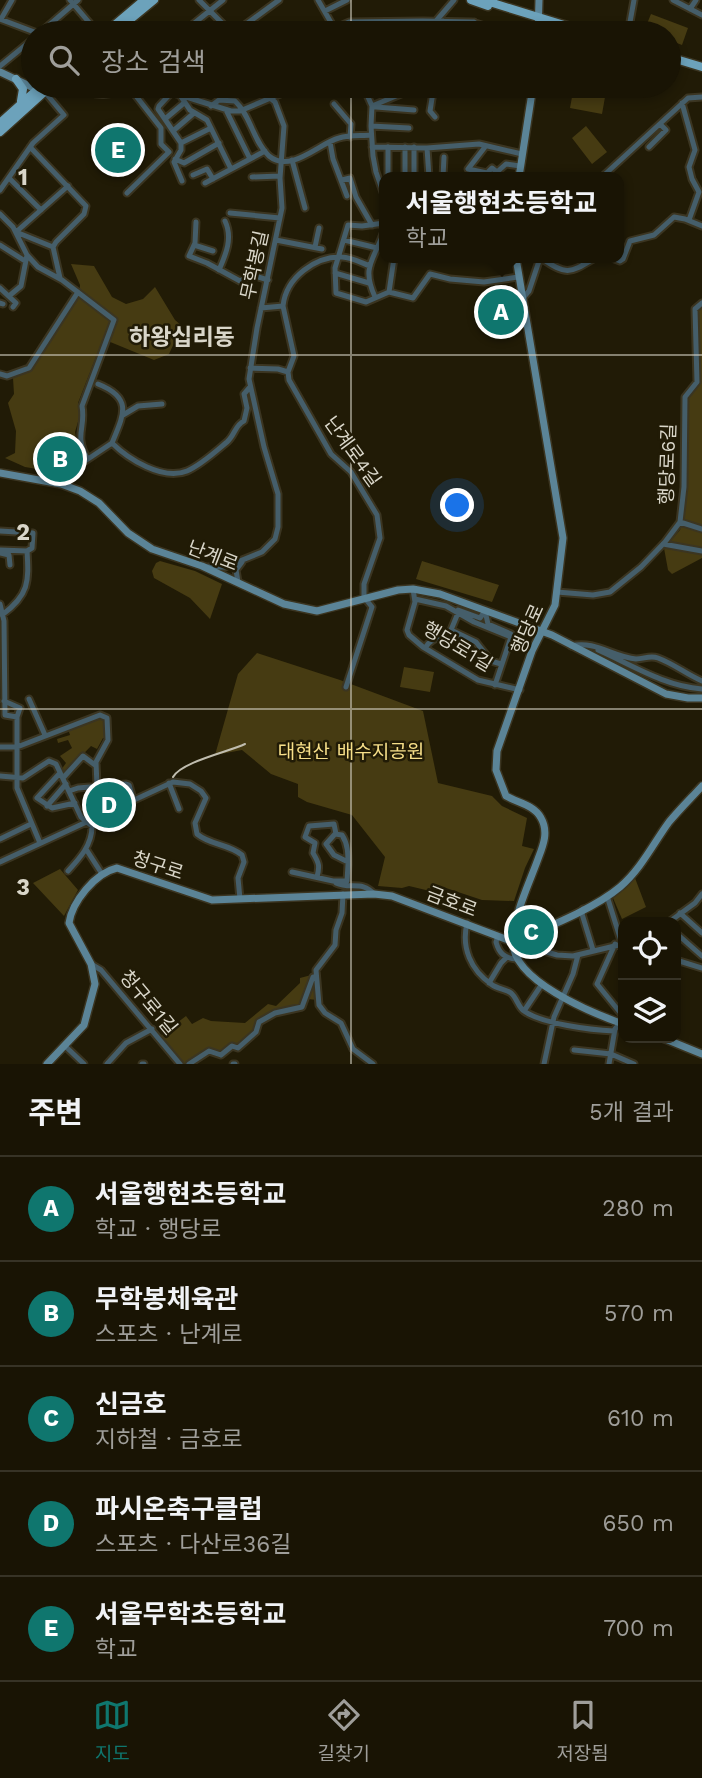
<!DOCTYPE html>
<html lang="ko">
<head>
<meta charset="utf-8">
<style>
	body { margin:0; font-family:"Work Sans","Noto Sans KR",sans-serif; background:#262113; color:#f1f3f6 }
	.controls { position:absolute; right:21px; bottom:21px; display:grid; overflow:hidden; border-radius:14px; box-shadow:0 4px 10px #0003 }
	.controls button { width:63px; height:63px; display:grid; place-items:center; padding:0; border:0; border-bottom:2px solid #373326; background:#191404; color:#f1f3f6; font:35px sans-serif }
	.you { position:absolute; left:458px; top:506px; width:24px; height:24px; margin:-18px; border:5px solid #fff; border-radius:50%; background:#1a73e8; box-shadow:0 0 0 10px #1a73e833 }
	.badge { display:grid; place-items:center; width:46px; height:46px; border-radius:50%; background:#0f766e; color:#fff; font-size:23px; font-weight:700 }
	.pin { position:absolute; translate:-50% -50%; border:4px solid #fff; box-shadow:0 2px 7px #0006 }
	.popup { position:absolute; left:379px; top:172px; width:245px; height:91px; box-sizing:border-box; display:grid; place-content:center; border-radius:14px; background:#191404; filter:drop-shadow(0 2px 5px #0005); font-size:23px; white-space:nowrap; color:#9f9e9a }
	.popup b { font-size:26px; color:#f1f3f6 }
	.popup::after { content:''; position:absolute; left:50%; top:100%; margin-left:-14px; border:14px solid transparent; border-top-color:#191404 }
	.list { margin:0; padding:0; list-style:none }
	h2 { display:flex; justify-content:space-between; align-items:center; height:91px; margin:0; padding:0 28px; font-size:30px }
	h2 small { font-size:23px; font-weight:400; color:#9f9e9a }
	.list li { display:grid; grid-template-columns:46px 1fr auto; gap:21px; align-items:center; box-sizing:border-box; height:105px; padding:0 28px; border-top:2px solid #373326 }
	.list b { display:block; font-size:26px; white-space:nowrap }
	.list p { margin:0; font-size:23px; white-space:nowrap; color:#9f9e9a }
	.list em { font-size:23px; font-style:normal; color:#9f9e9a }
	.icon { flex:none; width:38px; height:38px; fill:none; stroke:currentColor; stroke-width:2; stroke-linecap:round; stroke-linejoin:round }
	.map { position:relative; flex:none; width:702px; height:1064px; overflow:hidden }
	.search { position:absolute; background:#191404; box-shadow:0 4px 10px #0003; left:21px; right:21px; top:21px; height:77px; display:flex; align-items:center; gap:18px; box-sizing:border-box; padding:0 24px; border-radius:38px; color:#9f9e9a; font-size:26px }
	.sheet { height:616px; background:#191404 }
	nav { display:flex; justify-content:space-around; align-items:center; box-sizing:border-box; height:98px; border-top:2px solid #373326; background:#191404; font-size:19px; color:#9f9e9a }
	nav a { display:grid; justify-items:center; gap:4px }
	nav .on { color:#0f766e }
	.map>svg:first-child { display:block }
</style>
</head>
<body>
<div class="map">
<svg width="702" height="1064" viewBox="0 0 702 1064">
	<rect width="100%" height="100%" fill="#211b06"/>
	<path fill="#463b12" d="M651,14L688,28L682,45L669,40V33H652L644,31Z
		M574,86H607L602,114L570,108Z
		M586,126L607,152L592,164L572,138Z
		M71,264L94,266L112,297L126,304L143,299L155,287L175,320L182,326L169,354L154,360L103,339L78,403L80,415L75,432L79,454L67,474L25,467L5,458L15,453L16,431L8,403L14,394L13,378L30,371L79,296L80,285Z
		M702,305V558L672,574L668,570L664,548L680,530L684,515L686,400L699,383L697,309Z
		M160,561L195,571L222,584L210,619L190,598L154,578L152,571L156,563Z
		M422,561L499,585L492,602L416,579Z
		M257,653L340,680L423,711L438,783L492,796L502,806L527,818L522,846L534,849L525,868L514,901L482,900L443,887L430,891L409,886L402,888L378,886L385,857L352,815L307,802L298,797V784L271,774L242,750L215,755L238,674Z
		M404,667L434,672L430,692L400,687Z
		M99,717L105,721L106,739L103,738L97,749L91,746L63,775L61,770L66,763L60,756L72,748L68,740L58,743L57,739L70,735L68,729Z
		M60,869L78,890L64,916L33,883Z
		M635,878L646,907L622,919L613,898Z
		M315,974L317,1000L308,999L302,1009L274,1012L258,1022C253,1036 235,1054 219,1053C215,1053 212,1050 208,1049L184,1064L161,1035L186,1016L192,1024L203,1018L211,1021L245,1023L268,1004L276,1006L300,983V978Z"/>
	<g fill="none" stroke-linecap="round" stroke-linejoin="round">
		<defs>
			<path id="street" d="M70,0L98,33
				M199,0L232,33
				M318,0L337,33
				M673,0L702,15
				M690,9L696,0
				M325,11L347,0
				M0,19L37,33
				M1,19L12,0
				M443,21L446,33
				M474,22L477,33
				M192,25L223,0
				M40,33L78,0
				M234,33L279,0
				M283,33H296
				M324,33L349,22L423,21L472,22L507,33
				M410,33L436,21L454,0
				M628,33L634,0
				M0,66L33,39
				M80,86C94,100 117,94 133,86
				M151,86L231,111H240L299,86
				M179,86L188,88L198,86
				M363,86L372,106L371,126L373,156L376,172L384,195
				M434,86L430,111L435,117
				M172,92L159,106L158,109L181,143V150L174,162L182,181
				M180,95L190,110L207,120L231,169
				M272,96L280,86
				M682,103L695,150L689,167L692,179L699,192L689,220
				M334,104L351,124L350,137
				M211,106L219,100L235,101C251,116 253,141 269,156C291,174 319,143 339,138C349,135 361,136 371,135
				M372,106L420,86
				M376,107L414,110
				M226,110L250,159
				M165,119L184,103
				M371,126L409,128
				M173,131L194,113
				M330,142L333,159L347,196
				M181,143L211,128
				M30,147L86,206L84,214L56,242L53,247
				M372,147L427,148L479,144L522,154
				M414,147V177
				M485,147L468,169L487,173L492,168L497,172L506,164L520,166
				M649,147L666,130L660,124
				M427,148L429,177
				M175,159L184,163L219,143
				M292,160L305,208
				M193,175L207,169L213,179
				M252,177L280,176
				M388,177V147
				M405,177V147
				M443,177L444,157
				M602,177L688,98L702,97
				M9,178L41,210
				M342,180L350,178L356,197L372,225
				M205,183L265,151
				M0,190L33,143L64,115L44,91
				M127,193L169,152L161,144V128L129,87
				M230,213L280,218
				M0,214L13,227L27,255L38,267L62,280L114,320L82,406C86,428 74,435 87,458
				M196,222L195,243L189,256L207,263L240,281L252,275L268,280
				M384,223L362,226L348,225L335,268L336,293L366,302L389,292L413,298L430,274L450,279L484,282L518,277
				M276,240L322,249
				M344,240L377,248
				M0,245L25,261
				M194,245L213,251
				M53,247L16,232L68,186
				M53,247L60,278
				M315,247L319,228
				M541,258C567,276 570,273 595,258
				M612,258L620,261L623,259L630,241L654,235L674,217L685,219L702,226
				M219,270C226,254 233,238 225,221
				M335,273L369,283
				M0,288L16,303L13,307
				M389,292L394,258
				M9,296L21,286L27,255
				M375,297C361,266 374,261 384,231
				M522,299L529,291L540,258
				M0,303L3,304
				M283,306C286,277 316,256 342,257C351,257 362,263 370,266
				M261,308L283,306L294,356L288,372L289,380L331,454L351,472L377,515L380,538L364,584V597L372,607L346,687
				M250,368L278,369L288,372
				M0,374L7,376L29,368L78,292
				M98,384C133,398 124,414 112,443
				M123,415L138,406L162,404
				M112,443C128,459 163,481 187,471C201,465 215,452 227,442C235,435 235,425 244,421L247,408L244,394L250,387
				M66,485L82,463L112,443
				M680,522L702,529
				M0,531L33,533L32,548L27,551
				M663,544L702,551
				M0,550L27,551
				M0,553L9,555L10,565
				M205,567H225L262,552L275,539L278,527V494L264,447L249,379L257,328L282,208L280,178L284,126L275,102L270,98L263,86
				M238,582L236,570L242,562
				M413,589L415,602L407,630L409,635L423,647L478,680L520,690
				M557,592L593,595L610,592L641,567L665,542L680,522L684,487L685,397L697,382L695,309L702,303
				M415,599L446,606L474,622L511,637
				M0,604L4,621L5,715L17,717
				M458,610L480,618L485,611
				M485,611L488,624L511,634V637
				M2,615C29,595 29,582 27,551
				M451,630L476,642L491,661L501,664
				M451,630L458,613
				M571,646C595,640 613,657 636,659C644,659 650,655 658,658C674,664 686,674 702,681
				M425,648C433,635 443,639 451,630
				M598,650C632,665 664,686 702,689
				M495,685L511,637
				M29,699L45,735
				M4,701L20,708L17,717V788L40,843
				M0,747H17L100,715L107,718L108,740L96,762L97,786
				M60,773L37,798L52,808L75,803
				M0,776L23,778L49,761L56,764L81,817L92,826C92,845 80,858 68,871
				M63,778L83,756L95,765
				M169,783L179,809
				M69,791L78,788L126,784L129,785L133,799
				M47,806L66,784
				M0,839L31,824
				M86,849L102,874
				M0,862L173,782L190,784L201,791L206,798L195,823L197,834C210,845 229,844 242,855L244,862L238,878L240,899
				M292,872L333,881H347L348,865C348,854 348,844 342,835L335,834L326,844L334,855L348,862
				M317,877C320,866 319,863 313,853L315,843L305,837L309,826L334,824L336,834
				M336,883C350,890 362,880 374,894
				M343,894L342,913L336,930L335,945L316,970L319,1005L325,1013L341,1023L353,1049L373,1064
				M607,896L622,944
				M583,909L582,914L593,950
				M680,913L702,933
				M669,922L695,903L702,894
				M467,923C461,948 471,970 491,984C497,989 506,989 511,993C517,998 518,1007 524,1011C542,1024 592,1030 614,1031
				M676,933L702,956
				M498,936L496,942C499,953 504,958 516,959L529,947
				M513,942L557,955L573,956L623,944
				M615,944L597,984L623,1016
				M676,960L702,968
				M91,964L101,970L180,1064
				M489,983L501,963L506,958
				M524,1011L542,984
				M64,1045L84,1064
				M574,1050L611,1054L634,1064
				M221,1055L232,1046L238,1048L256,1032L259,1022L275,1013L302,1007L313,977H316
				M107,1064L126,1043L152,1029
				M142,1064H144
				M189,1064L209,1051L221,1055
				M233,1064H235
				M544,1064L554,1017L573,974L578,955
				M609,1064L615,1029L622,1021"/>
			<path id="secondary" d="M538,33L539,0
				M0,72L40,91
				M519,177L533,86
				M516,258L563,538L555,605L532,651L497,751L496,770L506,796C518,803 534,805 541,818C549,832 543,846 538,859C529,884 514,914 513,941C511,980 592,1013 623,1024
				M0,473L61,484L80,491L99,503L128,533L152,549L202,566L284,604L317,611L398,590L413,589L440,594L552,635L666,694L688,698H702
				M663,1038L702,1054
				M47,1064L84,1025L95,984L91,964L69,923C72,902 95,873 117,868L212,900L374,894L392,896L513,942C545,928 594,909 620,887C641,869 653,844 669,822C679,810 691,798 702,786"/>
			<path id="primary" d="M471,0L488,6
				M483,0L590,33
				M105,33L144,0
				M114,33L154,0
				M669,57L702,67
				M16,79L23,89L21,101
				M0,123L41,86
				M0,132L51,86"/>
		</defs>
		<use href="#street" stroke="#3b3521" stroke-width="9"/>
		<use href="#secondary" stroke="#3b3521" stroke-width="10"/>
		<use href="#primary" stroke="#3b3521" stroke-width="11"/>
		<use href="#street" stroke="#455e6a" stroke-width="5"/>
		<use href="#secondary" stroke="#5b8497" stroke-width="7"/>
		<use href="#primary" stroke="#6ca2bb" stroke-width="8"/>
		<path stroke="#c0bdaf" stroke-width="2" d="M173,777C181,762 228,752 245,744"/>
	</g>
	<path fill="none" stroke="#d9d6c9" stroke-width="2" stroke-opacity="0.55" d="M351,0V33M351,86V1064M0,355H702M0,709H702"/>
	<g text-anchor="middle" stroke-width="5" stroke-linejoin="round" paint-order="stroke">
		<g font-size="19" fill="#d9d6c9" stroke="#211b06">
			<text transform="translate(254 265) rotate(-78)" y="7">무학봉길</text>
			<text transform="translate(353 451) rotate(54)" y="7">난계로4길</text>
			<text transform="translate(667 464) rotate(-88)" y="7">행당로6길</text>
			<text transform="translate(213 555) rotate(21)" y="7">난계로</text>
			<text transform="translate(527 629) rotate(-66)" y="7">행당로</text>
			<text transform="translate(458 646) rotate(31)" y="7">행당로1길</text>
			<text transform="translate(158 865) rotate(18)" y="7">청구로</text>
			<text transform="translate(452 901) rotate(21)" y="7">금호로</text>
			<text transform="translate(149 1002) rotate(50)" y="7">청구로1길</text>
		</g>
		<g font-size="19" fill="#f7df89" stroke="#211b06">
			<text x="351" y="758">대현산 배수지공원</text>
		</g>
		<g font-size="23" font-weight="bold" fill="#d9d6c9" stroke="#211b06">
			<text x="182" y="345">하왕십리동</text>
		</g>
	</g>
	<g font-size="23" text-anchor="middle" font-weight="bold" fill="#d9d6c9" stroke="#211b06" stroke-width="5" stroke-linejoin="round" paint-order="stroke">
		<text x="23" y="185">1</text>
		<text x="23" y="540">2</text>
		<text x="23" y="895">3</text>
	</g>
</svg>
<div class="controls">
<button><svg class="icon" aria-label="locate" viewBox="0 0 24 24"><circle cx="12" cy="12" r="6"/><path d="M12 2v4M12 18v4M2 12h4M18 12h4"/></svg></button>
<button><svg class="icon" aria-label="layers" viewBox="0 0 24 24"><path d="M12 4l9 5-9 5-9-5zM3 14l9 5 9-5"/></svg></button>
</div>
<div class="you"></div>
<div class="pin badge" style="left:501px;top:312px">A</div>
<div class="popup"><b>서울행현초등학교</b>학교</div>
<div class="pin badge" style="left:60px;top:459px">B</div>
<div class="pin badge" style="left:531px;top:932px">C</div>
<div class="pin badge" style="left:109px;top:805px">D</div>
<div class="pin badge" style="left:118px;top:150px">E</div>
<div class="search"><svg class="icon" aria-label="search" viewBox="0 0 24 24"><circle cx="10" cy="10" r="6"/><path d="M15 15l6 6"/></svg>장소 검색</div>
</div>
<section class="sheet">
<h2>주변<small>5개 결과</small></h2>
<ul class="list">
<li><span class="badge">A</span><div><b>서울행현초등학교</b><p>학교 · 행당로</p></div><em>280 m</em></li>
<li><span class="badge">B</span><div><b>무학봉체육관</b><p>스포츠 · 난계로</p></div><em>570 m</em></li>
<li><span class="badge">C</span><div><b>신금호</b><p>지하철 · 금호로</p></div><em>610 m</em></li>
<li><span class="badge">D</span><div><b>파시온축구클럽</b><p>스포츠 · 다산로36길</p></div><em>650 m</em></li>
<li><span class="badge">E</span><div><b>서울무학초등학교</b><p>학교</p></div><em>700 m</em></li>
</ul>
</section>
<nav>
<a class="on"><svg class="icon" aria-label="map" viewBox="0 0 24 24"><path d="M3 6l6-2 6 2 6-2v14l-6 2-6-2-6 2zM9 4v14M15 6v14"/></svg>지도</a>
<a><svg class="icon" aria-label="directions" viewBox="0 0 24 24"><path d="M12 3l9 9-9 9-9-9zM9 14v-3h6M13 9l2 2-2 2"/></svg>길찾기</a>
<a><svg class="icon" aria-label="saved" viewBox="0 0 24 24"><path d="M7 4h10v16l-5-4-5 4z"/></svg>저장됨</a>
</nav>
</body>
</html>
